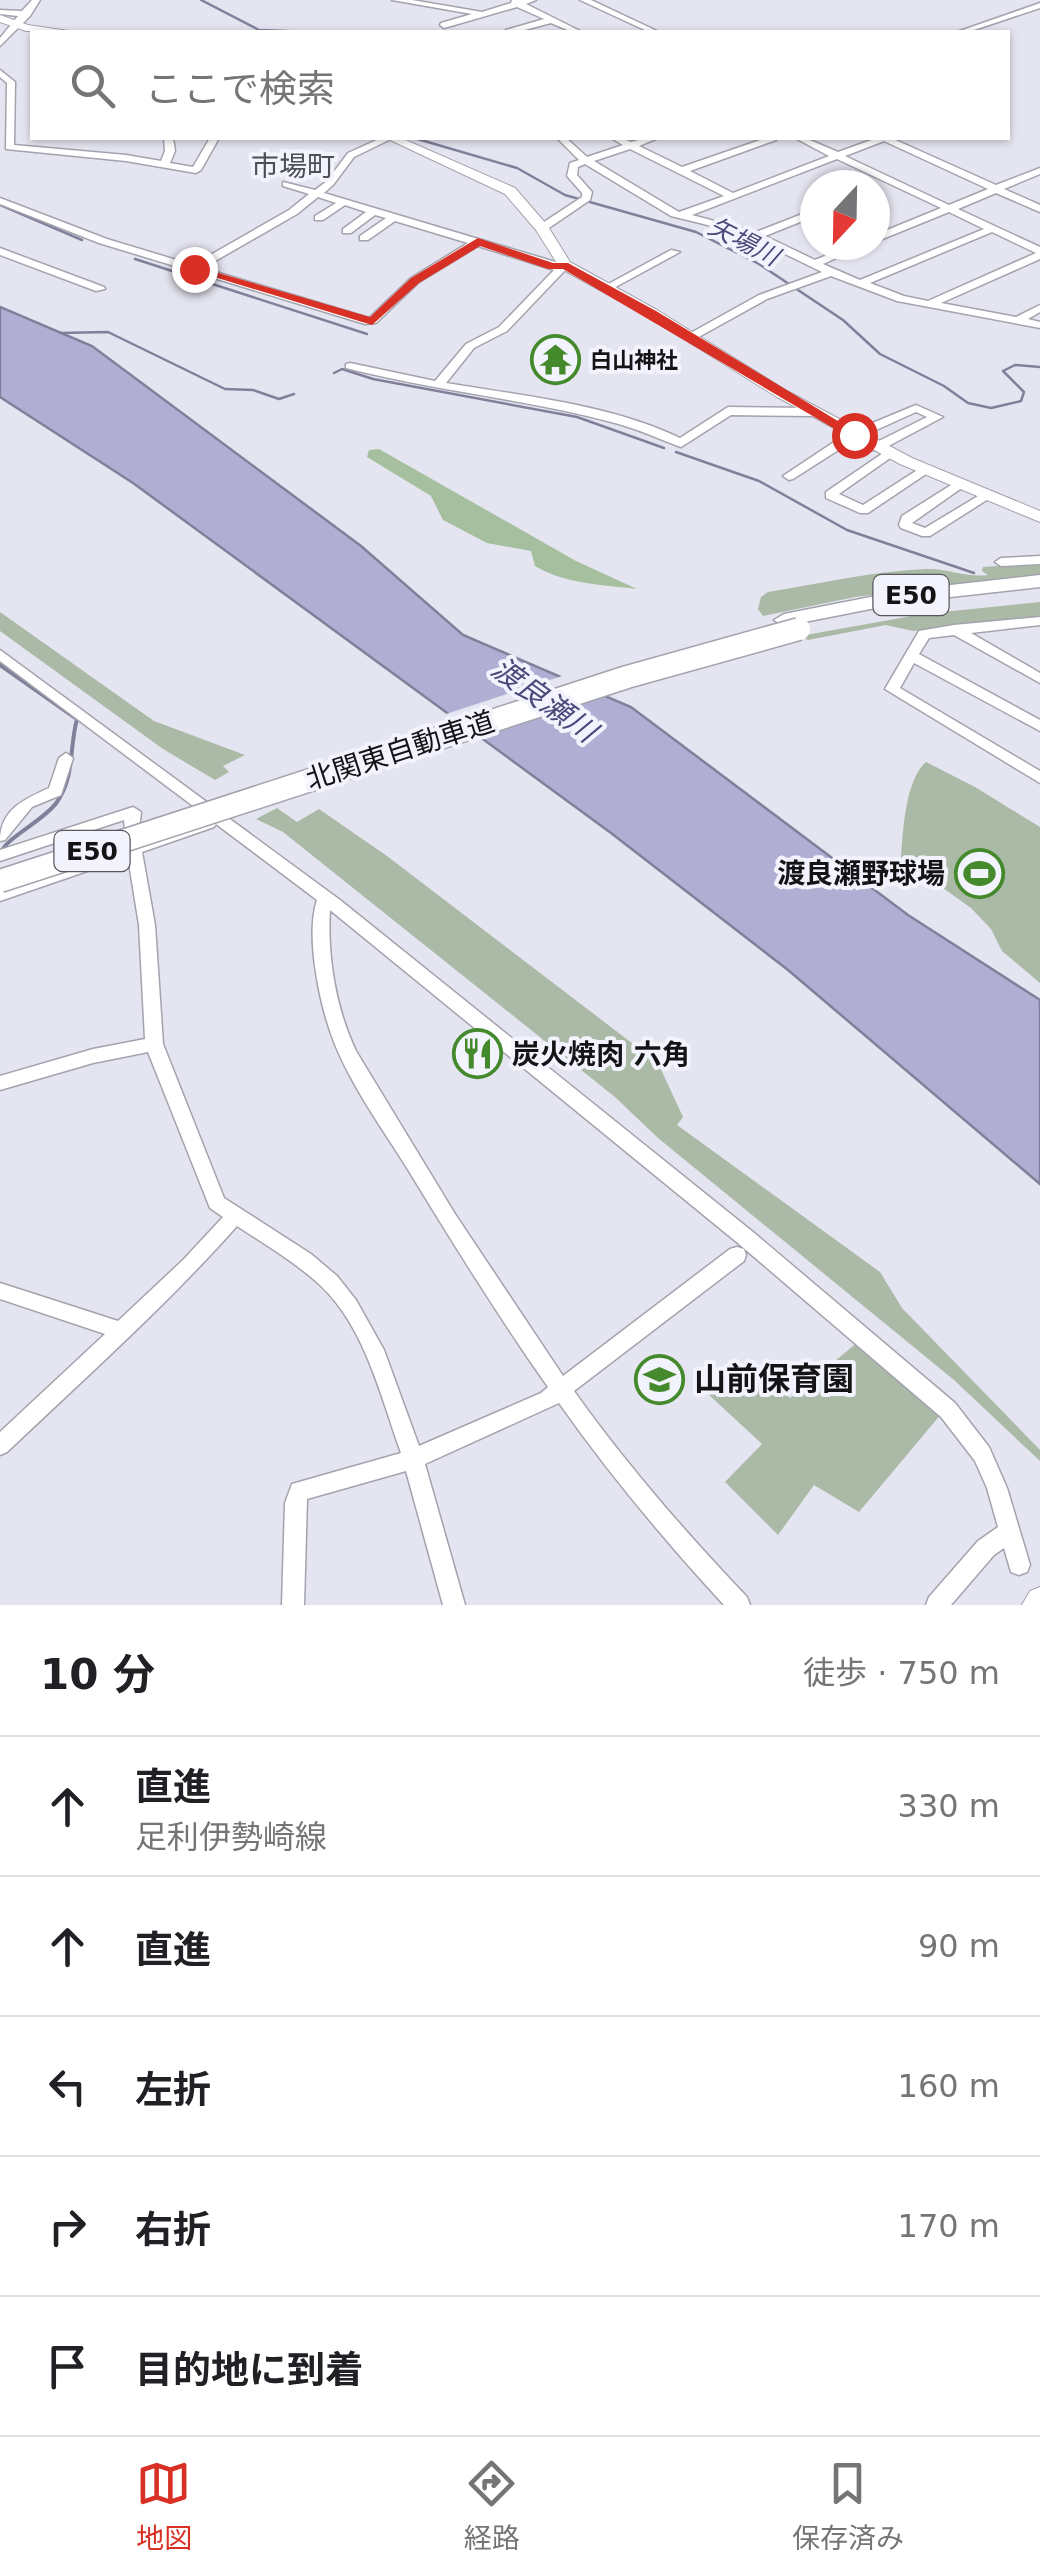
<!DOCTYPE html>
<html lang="ja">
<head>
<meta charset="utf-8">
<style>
	body { margin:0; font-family:"DejaVu Sans","Noto Sans JP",sans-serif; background:#f2f2f2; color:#202124 }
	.compass { position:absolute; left:800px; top:170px; width:90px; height:90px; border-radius:50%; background:#fff; box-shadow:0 2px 8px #0004; rotate:202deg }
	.stop { position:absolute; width:30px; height:30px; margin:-22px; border:8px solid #d93025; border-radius:50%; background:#fff }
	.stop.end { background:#d93025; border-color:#fff; box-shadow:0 2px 10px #0008 }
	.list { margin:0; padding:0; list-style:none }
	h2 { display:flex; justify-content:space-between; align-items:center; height:130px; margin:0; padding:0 40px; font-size:42px }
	h2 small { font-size:32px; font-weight:400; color:#757577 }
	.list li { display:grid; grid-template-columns:65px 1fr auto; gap:30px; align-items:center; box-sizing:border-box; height:140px; padding:0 40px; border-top:2px solid #e0e0e0 }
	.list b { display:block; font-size:38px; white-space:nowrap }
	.list p { margin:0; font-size:32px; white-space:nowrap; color:#757577 }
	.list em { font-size:32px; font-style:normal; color:#757577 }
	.icon { flex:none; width:55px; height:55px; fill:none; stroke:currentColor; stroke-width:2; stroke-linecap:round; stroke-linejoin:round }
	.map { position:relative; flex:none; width:1040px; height:1605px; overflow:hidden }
	.search { position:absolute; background:#fff; box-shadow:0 2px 8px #0004; left:30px; right:30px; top:30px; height:110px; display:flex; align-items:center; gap:25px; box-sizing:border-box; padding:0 35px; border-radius:0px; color:#757577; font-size:38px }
	.sheet { height:830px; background:#fff }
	nav { display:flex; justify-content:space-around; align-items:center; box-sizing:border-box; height:140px; border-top:2px solid #e0e0e0; background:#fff; font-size:28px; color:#757577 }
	nav a { display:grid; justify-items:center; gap:5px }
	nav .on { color:#d93025 }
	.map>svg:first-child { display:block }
</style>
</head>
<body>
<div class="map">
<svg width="1040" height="1605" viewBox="0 0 1040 1605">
	<rect width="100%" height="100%" fill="#e5e5f1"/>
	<path fill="#aabaa6" d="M1040,563V575L855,597L763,616L758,609L761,597L768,592C819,584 873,571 926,569C947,568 966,578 988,575L982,571L983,567Z
		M1040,602V618L913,631L886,625L808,640L800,636L923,614Z
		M0,612L154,721L245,755L223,766L229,772L215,780L163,749L0,631Z
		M926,762L975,787L1040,827V983L1002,951L991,929L971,908L901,858C903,832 905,780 926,762Z
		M277,808L297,822L319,809L387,856L658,1063L683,1117L677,1125L880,1272L902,1308L1040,1450V1461L954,1380L658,1138L615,1097L283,832L256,819Z
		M858,1342L942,1413L859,1512L814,1485L778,1535L725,1482L762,1444L708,1394L748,1360L790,1398Z"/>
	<path fill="#a6bf9f" d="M379,449L576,561L637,589C604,585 565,584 535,566L531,551L487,543L443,520L431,496L367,457L369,450Z"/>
	<path fill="#b0afd3" stroke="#81809b" stroke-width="2.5" d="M0,307L92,346L361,546L463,635L631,707L908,915L1040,1000V1184L788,970L611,833L133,483L0,397Z"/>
	<path fill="#e5e5f1" d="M568,674L605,690L468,734L443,715Z"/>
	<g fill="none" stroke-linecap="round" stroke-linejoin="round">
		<path stroke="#81809b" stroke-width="2.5" d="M201,0L259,30L313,32
			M414,138L517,168L565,195L696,232L759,264L843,320L880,354L944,386L968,403L991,408L1021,401L1024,392L1003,371L1015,365L1040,367
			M0,205L82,240
			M135,259L367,334
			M60,333L108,332L225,389L253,390L279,399L294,394
			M334,373L342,369L373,379L577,417L664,448
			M676,452L759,481L847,530L974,573"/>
		<path stroke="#81809b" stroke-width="4" d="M0,665L77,719C69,748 75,776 57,802C44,821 6,837 0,854"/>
		<defs>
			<path id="minor" d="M32,0H40L30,16L0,46V38L18,16L0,14V10L22,11Z
				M392,0H412L482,12L511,3L512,0H536L526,4L582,32H572L551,23L517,32H505L506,30L544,19L517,7L444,28L440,25L441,23L472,14Z
				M580,0H591L659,32H649Z
				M1040,3V8L968,32H957Z
				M0,70L15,82L14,145L126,155L161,161L165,151L164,138H173L175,151L170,163L193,167L210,138H219L201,170L196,173L126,161L6,149L7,83L0,77Z
				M381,138H393L354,157L333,185L324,193L569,266L507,331L474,348L446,383C523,396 609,404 680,438L728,407L813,408L819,412L813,416L731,415L681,447C659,439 638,429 615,423C526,399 435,391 346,368V364L350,363L435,381L466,344L499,327L554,270L478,246L419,282L376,323L365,324L99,243L0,204V198L107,239L193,265L289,210L309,194L283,186V182L315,190L327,181L348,153ZM318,197L336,203L315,216V220H323L345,205L366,212L343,229V233H351L375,215L386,218L360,236V240H368L395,221L468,243L411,278L369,318L203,268L297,214Z
				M557,138H566L587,157L623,145L611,138H621L631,142L646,138H658L639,146L682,167L766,138H777L776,140L690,171L733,193L829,156L795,138H805L838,152L877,138H891L996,185L1040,168V174L1004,189L1040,205V212L996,193L958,209L1040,247V259L941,303L1016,317L1040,305V312L1028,319L1040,322V328L897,301L831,276L767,299L695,339H687V335L759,295L822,272L744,234L671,216L585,164L578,167L577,175L592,192L590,200L546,230H538V226L582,197V193L567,176L570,163L579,160ZM884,141L988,189L949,205L845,156ZM630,149L724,196L679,212L594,161ZM837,159L941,208L875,235V242L949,212L984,229L860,280L823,264L865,245H851L815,260L765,236L815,216V209L756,232L692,215ZM992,232L1036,253L928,301L904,296L870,283Z
				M0,248L104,287L105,289L96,291L0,255Z
				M671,250L680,252L610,290L601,288Z
				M916,405L943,417L881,450H873V444L927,417L916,412L854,440L793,479L789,480L783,476L846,434Z
				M889,449L895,453L893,456L839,494L863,505L922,467H930L932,470L868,513H860L826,498V492Z
				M959,480L963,481V487L912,523L925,528L983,493H991L993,496L930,536H922L901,528L899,525L902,516Z
				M1040,556V564L1001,566L995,562L1001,558Z
				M1040,617V625L971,633L1040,673V683L954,635L929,638L919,654L1040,720V731L914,663L900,688L1040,771V783L885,689L919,631L954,625Z
				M0,650L340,900L753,1232L955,1403L989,1447L1007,1488L1030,1565L1027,1572L1019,1575L1011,1572L1004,1548L994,1555L951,1605H926L929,1597L978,1541L998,1527L987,1488L975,1461L941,1417L739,1244L330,910C327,956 336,1009 356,1051L455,1214L563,1376L730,1249L737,1247L744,1249L746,1255L744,1261L574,1391C626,1464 685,1532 747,1597L750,1605H724C665,1541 609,1474 559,1403L425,1464L465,1605H443L406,1471L307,1499L304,1605H282L285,1503L292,1484L401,1453C381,1397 365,1327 320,1285C295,1262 266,1245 237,1226C166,1306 85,1378 7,1452L0,1455V1432L105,1334L0,1299V1283L118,1321L183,1260L223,1217L210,1208L208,1203L148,1052L93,1063L0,1090V1076L93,1049L145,1039L139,925L128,857L0,901V889L126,846L124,820L0,861V850L133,807L141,812L139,829L141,841L209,818L0,661ZM216,824L317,900C305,937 320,1006 334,1042C352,1087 382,1128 407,1168C452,1242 498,1316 548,1387L541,1393L419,1446L384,1350L356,1300L337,1276L311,1254L224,1198L163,1044L155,925L142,852L214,827Z
				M66,753L73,758L61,795L32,807L5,840L0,841C0,810 24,799 49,788L59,758Z"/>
			<path id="major" d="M0,15L28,25L75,32L26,31L0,22Z
				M386,138H401L515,188L547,225L570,262L657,310L787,391L912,458L1040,511V522L900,464L777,397L647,316L560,268L536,230L505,194Z
				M1040,1587V1605H1022L1030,1591Z"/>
			<path id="highway" d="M1040,575V587L906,602L784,626L774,620L784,614L906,590Z"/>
		</defs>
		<use href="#minor" stroke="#a3a3ae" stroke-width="3"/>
		<use href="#major" stroke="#a3a3ae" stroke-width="2"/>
		<use href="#highway" stroke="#a3a3ae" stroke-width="3"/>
		<use href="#minor" fill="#fff" fill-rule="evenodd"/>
		<use href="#major" fill="#fff" fill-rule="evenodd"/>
		<use href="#highway" fill="#fff" fill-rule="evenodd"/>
		<defs>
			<path id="highway-bridge" d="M0,881L627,677L799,629"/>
		</defs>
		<use href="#highway-bridge" stroke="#a3a3ae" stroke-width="25" stroke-linecap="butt"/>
		<use href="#highway-bridge" stroke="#fff" stroke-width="22"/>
	</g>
	<path fill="#d93025" d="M478,238L553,263H568L656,311L861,435L850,438L563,269H548L480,246L419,283L372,325L188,269L198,267L370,317L411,278Z"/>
	<defs>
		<symbol id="temple-ring" viewBox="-11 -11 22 22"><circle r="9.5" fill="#f3f3fe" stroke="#45892d" stroke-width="1.5"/><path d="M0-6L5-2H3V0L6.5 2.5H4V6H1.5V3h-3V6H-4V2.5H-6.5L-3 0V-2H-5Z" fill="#45892d"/></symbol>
		<symbol id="stadium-ring" viewBox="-11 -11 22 22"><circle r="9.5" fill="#f3f3fe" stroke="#45892d" stroke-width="1.5"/><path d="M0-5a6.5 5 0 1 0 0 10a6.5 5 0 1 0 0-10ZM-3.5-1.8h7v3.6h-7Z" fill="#45892d"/></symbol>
		<symbol id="restaurant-ring" viewBox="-11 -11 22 22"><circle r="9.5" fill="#f3f3fe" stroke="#45892d" stroke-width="1.5"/><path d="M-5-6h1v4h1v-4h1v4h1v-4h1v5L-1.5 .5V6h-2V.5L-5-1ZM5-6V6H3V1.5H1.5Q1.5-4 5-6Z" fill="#45892d"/></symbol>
		<symbol id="school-ring" viewBox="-11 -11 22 22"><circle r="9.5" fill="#f3f3fe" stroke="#45892d" stroke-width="1.5"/><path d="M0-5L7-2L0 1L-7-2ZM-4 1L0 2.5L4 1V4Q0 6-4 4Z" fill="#45892d"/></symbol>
	</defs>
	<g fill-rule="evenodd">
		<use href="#temple-ring" x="528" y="332" width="55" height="55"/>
		<use href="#stadium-ring" x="952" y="846" width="55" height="55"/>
		<use href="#restaurant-ring" x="450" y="1026" width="55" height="55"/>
		<use href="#school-ring" x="632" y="1352" width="55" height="55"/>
	</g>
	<g text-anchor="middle" stroke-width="8" stroke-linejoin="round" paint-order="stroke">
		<g font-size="22" font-weight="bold" fill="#141417" stroke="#f3f3fe" text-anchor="start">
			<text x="590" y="368">白山神社</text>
		</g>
		<g font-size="25" font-style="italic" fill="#4d497b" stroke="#f3f3fe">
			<text transform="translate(744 241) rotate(27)" y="9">矢場川</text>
		</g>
		<g fill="#f3f3fe" stroke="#57575c" stroke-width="2.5">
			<rect x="873.5" y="575" width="75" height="40" rx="8"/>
			<rect x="54.5" y="831" width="75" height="40" rx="8"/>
		</g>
		<g font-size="25" font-weight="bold" fill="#141417">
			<text x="911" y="604">E50</text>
			<text x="92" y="860">E50</text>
		</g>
		<g font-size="28" fill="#4e4e57" stroke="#f3f3fe">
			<text x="293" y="176">市場町</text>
		</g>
		<g font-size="28" fill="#141417" stroke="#f3f3fe">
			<text transform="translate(400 750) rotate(-18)" y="10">北関東自動車道</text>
		</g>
		<g font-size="28" font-weight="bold" fill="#141417" stroke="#f3f3fe" text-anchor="end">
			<text x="945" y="883">渡良瀬野球場</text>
			<text x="512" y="1064" text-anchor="start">炭火焼肉 六角</text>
		</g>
		<g font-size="30" font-style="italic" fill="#4d497b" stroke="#f3f3fe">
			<text transform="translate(544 700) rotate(36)" y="10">渡良瀬川</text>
		</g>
		<g font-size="32" font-weight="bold" fill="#141417" stroke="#f3f3fe" text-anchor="start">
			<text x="694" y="1390">山前保育園</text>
		</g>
	</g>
</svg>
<svg class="compass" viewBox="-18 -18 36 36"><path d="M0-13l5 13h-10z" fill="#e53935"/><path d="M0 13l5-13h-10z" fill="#757577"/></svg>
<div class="stop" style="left:854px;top:435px"></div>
<div class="stop end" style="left:194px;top:269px"></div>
<div class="search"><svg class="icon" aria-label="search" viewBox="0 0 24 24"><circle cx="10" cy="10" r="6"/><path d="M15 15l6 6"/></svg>ここで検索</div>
</div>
<section class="sheet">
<h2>10 分<small>徒歩 · 750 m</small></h2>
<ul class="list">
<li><svg class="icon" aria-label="ahead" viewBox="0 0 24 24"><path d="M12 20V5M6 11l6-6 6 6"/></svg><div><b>直進</b><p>足利伊勢崎線</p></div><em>330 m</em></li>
<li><svg class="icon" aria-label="ahead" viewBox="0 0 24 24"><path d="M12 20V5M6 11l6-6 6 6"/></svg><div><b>直進</b></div><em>90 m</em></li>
<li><svg class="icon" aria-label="left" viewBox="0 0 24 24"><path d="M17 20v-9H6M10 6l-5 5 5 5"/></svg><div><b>左折</b></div><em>160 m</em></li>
<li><svg class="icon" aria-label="right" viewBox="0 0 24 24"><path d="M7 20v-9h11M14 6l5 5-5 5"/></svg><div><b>右折</b></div><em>170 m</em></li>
<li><svg class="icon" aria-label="arrive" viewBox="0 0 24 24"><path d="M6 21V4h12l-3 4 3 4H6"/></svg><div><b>目的地に到着</b></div></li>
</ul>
</section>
<nav>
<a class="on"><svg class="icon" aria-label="map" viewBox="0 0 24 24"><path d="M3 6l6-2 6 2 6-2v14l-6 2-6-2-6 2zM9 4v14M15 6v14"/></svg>地図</a>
<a><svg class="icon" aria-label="directions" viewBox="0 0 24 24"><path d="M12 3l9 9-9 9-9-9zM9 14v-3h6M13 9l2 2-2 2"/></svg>経路</a>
<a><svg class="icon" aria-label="saved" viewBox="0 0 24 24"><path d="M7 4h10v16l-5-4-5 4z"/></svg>保存済み</a>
</nav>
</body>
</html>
